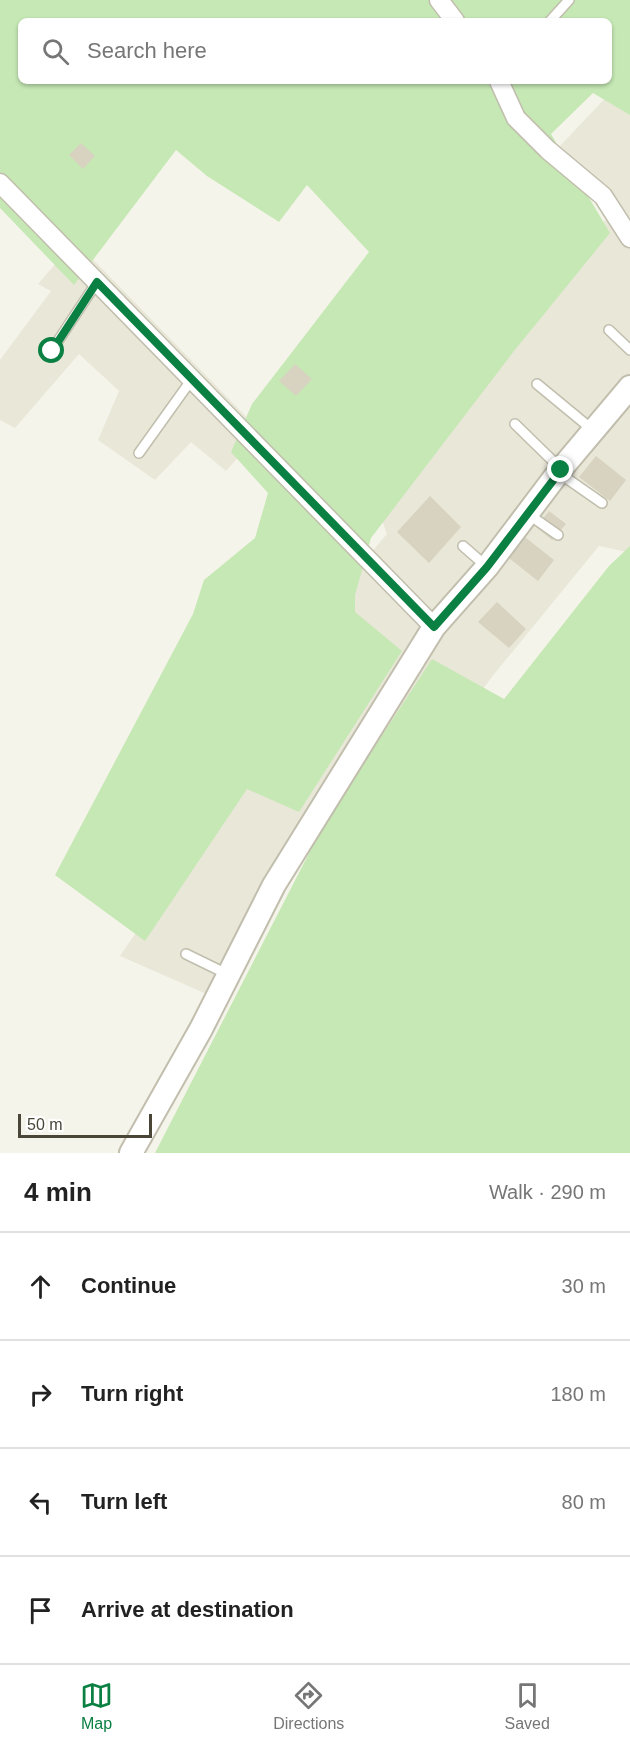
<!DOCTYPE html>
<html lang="en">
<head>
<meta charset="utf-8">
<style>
	body { margin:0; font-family:Arial,sans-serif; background:#f2f2f2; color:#222 }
	.scale { position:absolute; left:18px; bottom:15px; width:134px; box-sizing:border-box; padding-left:6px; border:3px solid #494638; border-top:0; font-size:16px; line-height:21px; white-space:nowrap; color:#494638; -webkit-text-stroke:4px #fff; paint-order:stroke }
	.stop { position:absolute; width:18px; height:18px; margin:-14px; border:4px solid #0b8043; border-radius:50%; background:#fff }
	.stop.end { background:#0b8043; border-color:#fff; box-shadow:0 2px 6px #0008 }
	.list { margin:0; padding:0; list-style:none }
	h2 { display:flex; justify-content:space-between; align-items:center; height:78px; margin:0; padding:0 24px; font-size:26px }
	h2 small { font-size:20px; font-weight:400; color:#767676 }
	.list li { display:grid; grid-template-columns:39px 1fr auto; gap:18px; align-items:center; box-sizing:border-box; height:108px; padding:0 24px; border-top:2px solid #e0e0e0 }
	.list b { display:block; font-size:22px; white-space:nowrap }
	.list em { font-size:20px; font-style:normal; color:#767676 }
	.icon { flex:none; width:33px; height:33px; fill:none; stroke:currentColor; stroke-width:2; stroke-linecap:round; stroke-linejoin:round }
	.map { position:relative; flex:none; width:630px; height:1153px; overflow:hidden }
	.search { position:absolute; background:#fff; box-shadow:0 2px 4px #0004; left:18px; right:18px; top:18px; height:66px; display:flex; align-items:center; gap:15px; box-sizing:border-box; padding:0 21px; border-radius:9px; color:#767676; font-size:22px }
	.sheet { height:510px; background:#fff }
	nav { display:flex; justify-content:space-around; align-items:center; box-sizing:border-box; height:84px; border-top:2px solid #e0e0e0; background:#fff; font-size:16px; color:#767676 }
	nav a { display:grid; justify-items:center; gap:3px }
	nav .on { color:#0b8043 }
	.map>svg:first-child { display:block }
</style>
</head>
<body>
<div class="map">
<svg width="630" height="1153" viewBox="0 0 630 1153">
	<rect width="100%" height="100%" fill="#f5f4ea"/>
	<path fill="#e9e7d8" d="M630,72V548L627,552L599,546L495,673L344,874L300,840L218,999L120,956L263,747L318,614L387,534L376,504L614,209L559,147Z
		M75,241L261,432L226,471L191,442L155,480L98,440L119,391L79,354L15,428L0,420V360L51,291L38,284Z"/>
	<path fill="#c5e8b4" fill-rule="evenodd" d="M0,0H630V115L593,93L551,134L610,233L514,351L371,538L355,595V612L402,651L299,812L247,789L145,941L55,875L193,614L204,580L255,538L268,493L231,452L252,404L369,252L307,185L279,222L207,176L176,150L74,285L0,208ZM21,21H609V81H21Z
		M630,546V1153H155L323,826L432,659L504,699L609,566Z"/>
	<path fill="#d7d3c0" d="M81,143L95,156L83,169L69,155Z
		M295,364L312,379L296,396L279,381Z
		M596,456L626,480L610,501L579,477Z
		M430,496L461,527L429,563L397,532Z
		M549,511L566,524L552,540L536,527Z
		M521,534L554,560L538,581L505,555Z
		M497,602L526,629L509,648L478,622Z"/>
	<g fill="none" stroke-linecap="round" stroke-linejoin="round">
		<defs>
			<path id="service" d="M550,21L569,0
				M609,330L630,350
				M52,350L97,282
				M537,384L594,431
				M515,424L561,469
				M139,453L192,379
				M559,473L602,503
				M528,514L558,535
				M463,546L487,567
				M186,954L229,975"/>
			<path id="minor" d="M439,0L455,21
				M499,81L516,118L548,150L603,196L630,238
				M0,183L434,627"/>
			<path id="tertiary" d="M131,1153L201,1029L274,885L434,627L487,567L561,469L630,387"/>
		</defs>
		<use href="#service" stroke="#c1bead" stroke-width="12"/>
		<use href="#minor" stroke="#c1bead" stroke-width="21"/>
		<use href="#tertiary" stroke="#c1bead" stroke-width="26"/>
		<use href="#service" stroke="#fff" stroke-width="9"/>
		<use href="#minor" stroke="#fff" stroke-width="18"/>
		<use href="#tertiary" stroke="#fff" stroke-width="22"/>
	</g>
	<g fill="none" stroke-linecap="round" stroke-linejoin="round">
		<path stroke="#0b8043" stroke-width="8" d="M52,351L97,282L434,627L487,567L561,470"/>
	</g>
</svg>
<div class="scale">50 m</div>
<div class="stop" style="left:52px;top:351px"></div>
<div class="stop end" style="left:561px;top:470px"></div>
<div class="search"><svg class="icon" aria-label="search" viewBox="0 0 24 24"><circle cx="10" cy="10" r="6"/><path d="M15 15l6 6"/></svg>Search here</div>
</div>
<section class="sheet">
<h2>4 min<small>Walk · 290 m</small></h2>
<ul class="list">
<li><svg class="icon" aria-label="ahead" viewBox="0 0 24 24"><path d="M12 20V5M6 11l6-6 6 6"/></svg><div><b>Continue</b></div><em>30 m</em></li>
<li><svg class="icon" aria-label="right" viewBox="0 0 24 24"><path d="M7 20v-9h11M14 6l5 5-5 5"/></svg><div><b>Turn right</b></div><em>180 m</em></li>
<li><svg class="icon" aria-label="left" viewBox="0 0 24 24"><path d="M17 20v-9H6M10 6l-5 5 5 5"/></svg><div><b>Turn left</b></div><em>80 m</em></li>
<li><svg class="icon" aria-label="arrive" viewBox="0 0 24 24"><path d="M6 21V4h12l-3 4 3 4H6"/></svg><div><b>Arrive at destination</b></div></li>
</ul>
</section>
<nav>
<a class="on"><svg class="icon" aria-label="map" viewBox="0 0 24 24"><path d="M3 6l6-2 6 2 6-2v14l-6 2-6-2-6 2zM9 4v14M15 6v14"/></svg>Map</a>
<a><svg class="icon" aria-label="directions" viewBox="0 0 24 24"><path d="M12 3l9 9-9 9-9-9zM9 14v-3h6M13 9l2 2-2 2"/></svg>Directions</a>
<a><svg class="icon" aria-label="saved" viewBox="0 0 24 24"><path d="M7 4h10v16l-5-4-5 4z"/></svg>Saved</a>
</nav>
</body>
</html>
